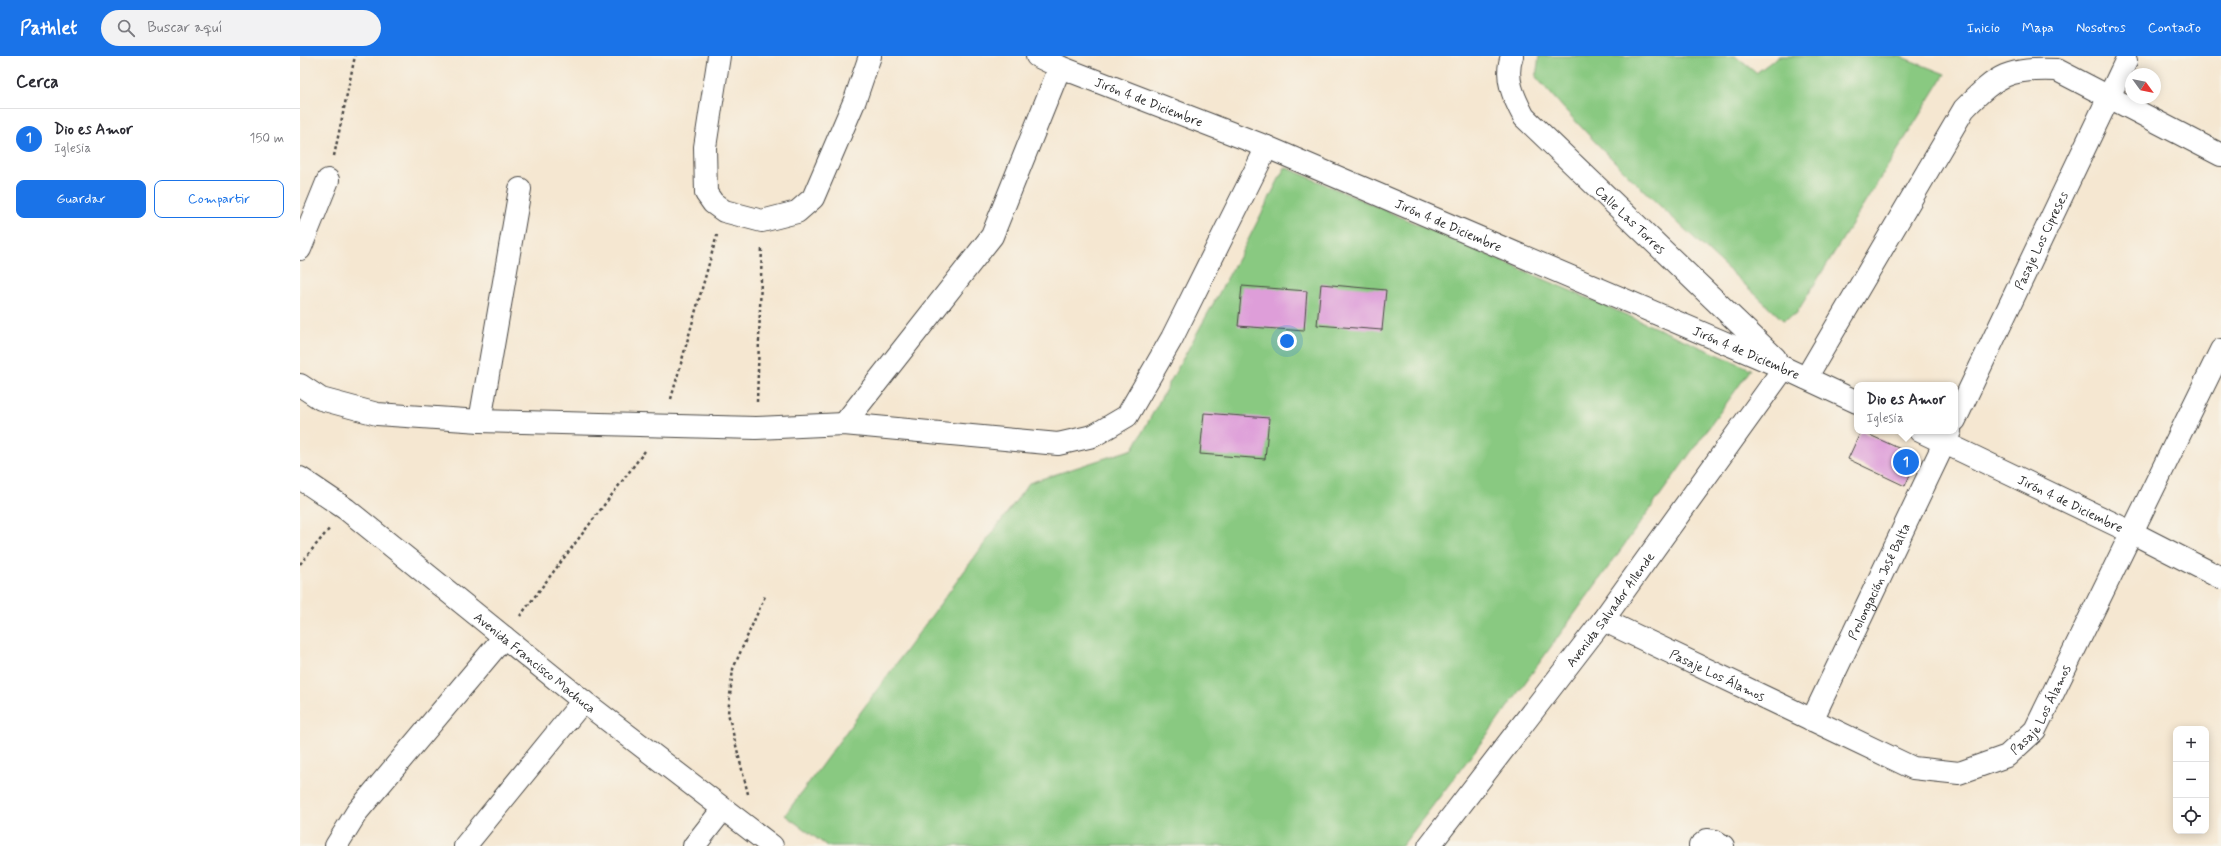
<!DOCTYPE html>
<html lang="es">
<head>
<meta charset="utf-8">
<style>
	body { margin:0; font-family:Mynerve,sans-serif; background:#f2f2f3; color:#2b2b33 }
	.controls { position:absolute; right:12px; bottom:12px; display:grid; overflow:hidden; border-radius:8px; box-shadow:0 2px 10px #0003 }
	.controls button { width:36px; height:36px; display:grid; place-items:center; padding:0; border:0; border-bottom:1px solid #e1e1e2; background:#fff; color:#2b2b33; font:20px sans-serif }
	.compass { position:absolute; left:1825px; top:12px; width:36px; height:36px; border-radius:50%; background:#fff; box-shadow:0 2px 10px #0003; rotate:123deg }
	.you { position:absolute; left:987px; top:285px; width:14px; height:14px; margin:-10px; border:3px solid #fff; border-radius:50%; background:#1a73e8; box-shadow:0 0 0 6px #1a73e833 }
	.badge { display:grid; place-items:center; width:26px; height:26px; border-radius:50%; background:#1a73e8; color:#fff; font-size:13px; font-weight:700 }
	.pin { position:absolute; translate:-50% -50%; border:2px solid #fff; box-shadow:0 1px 4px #0006 }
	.popup { position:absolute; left:1554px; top:326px; width:104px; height:52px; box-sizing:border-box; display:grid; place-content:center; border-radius:8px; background:#fff; filter:drop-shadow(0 1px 3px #0005); font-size:13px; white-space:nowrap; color:#7c7c81 }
	.popup b { font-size:15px; color:#2b2b33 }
	.popup::after { content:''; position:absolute; left:50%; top:100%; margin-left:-8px; border:8px solid transparent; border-top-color:#fff }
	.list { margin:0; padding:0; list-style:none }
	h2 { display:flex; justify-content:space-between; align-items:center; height:52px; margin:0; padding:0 16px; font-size:17px }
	h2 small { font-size:13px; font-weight:400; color:#7c7c81 }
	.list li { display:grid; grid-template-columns:26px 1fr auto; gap:12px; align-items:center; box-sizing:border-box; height:60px; padding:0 16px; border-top:1px solid #e1e1e2 }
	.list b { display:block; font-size:15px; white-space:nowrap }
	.list p { margin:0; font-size:13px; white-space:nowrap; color:#7c7c81 }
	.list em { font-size:13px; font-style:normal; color:#7c7c81 }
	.actions { display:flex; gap:8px; padding:12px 16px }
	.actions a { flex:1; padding:9px 0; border:1px solid #1a73e8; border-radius:8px; text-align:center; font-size:14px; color:#1a73e8 }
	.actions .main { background:#1a73e8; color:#fff }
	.icon { flex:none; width:22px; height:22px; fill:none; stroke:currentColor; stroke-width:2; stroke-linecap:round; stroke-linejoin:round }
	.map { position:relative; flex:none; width:1921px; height:790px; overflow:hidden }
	header { display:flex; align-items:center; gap:24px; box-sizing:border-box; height:56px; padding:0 20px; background:#1a73e8; color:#fff }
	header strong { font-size:19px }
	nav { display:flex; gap:22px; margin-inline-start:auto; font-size:14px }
	.search { width:280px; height:36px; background:#f2f2f3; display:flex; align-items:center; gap:10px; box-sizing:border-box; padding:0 14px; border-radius:22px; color:#7c7c81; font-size:15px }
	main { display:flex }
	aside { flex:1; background:#fff }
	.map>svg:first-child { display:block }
</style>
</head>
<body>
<header>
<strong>Pathlet</strong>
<div class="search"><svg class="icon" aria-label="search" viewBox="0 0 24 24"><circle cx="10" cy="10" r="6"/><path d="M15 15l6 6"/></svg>Buscar aquí</div>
<nav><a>Inicio</a><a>Mapa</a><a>Nosotros</a><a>Contacto</a></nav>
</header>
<main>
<aside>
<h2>Cerca<small></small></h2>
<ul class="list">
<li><span class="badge">1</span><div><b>Dio es Amor</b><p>Iglesia</p></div><em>150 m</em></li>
</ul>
<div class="actions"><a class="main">Guardar</a><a>Compartir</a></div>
</aside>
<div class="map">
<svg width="1921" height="790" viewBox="0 0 1921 790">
	<rect width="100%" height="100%" fill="#f7f3e8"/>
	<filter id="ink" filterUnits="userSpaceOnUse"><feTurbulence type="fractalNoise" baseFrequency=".025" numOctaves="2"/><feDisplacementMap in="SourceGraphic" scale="8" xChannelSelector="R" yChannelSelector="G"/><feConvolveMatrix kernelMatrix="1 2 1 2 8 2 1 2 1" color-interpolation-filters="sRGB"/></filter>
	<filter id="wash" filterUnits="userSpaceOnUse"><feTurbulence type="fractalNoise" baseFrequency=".012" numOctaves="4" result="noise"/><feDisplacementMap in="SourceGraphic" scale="16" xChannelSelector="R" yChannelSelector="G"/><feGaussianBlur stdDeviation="0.9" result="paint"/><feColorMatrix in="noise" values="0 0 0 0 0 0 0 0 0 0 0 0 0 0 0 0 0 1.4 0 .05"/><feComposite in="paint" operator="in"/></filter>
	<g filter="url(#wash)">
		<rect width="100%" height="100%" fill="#f5e7d1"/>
		<path fill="#89c981" stroke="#5a7a56" d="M1239,0H1435L1456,17L1479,0H1599L1645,18L1496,258L1483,264C1398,185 1311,109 1236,21Z
			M985,111L1451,313L1196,667L1102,790H527L485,759L729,427L833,393L945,190Z"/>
		<g id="blocks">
			<path fill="#de9ed9" d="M1021,228L1086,234L1082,274L1017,269Z
				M942,230L1007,235L1004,275L938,270Z
				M904,357L969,362L965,403L900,398Z
				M1561,375L1618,401L1605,430L1548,403Z"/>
		</g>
	</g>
	<g filter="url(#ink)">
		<use href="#blocks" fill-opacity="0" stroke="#494744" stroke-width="1"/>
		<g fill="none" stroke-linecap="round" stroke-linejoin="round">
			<defs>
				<g id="minor">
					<path d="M419,0L405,91L406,137L413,147L424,155L462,165L497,156L513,142L555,44L570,0"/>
					<path id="s1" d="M737,0L760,11L967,91L1484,312L1557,346"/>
					<path id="s2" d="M1212,0C1204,22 1214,42 1224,61L1475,302"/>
					<path d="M0,193L28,124"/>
					<path d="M1506,322L1664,53C1698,18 1709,12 1757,14L1921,99"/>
					<path d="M0,329L21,343L77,358L180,365L456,372L544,368L758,388L793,380L827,360L872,282L967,91"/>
					<path id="s3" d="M1655,364L1826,5"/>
					<path d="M180,365L220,133"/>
					<path d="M544,368L692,180L760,11"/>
					<path id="s4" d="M1620,375L1833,477L1921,522"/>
					<path id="s5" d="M0,422L46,453L283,645L472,790"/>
					<path id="s6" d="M1303,564L1613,712L1659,717L1707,700L1735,674L1921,294"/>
					<path id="s7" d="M1512,664L1650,375"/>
					<path d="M36,790L57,756L204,581"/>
					<path d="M165,790L283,645"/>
					<path d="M394,790L423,753"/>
					<path id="s8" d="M1129,790L1303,564L1484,312"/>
					<path d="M1400,790L1407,784L1415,785L1423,790"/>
				</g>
			</defs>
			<use href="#minor" stroke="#494744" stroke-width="24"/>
			<path stroke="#494744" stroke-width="2.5" stroke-dasharray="3 3" stroke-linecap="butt" d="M34,100L55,0
				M371,343L417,179
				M457,346L462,191
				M0,508L30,472
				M220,560L345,395
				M448,738L428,657L433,613L465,540"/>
			<use href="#minor" stroke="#fff" stroke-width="22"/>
		</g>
	</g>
	<g text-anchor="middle" stroke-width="3" stroke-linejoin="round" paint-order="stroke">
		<g font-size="13" fill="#2b2b2b" stroke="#f7f3e8">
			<text dy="5" stroke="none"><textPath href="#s1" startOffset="121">Jirón 4 de Diciembre</textPath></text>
			<text dy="5" stroke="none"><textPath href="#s2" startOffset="212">Calle Las Torres</textPath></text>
			<text dy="5" stroke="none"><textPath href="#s1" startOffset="445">Jirón 4 de Diciembre</textPath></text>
			<text dy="5" stroke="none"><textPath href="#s3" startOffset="199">Pasaje Los Cipreses</textPath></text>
			<text dy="5" stroke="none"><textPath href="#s1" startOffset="769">Jirón 4 de Diciembre</textPath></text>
			<text dy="5" stroke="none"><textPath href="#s4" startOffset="167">Jirón 4 de Diciembre</textPath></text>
			<text dy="5" stroke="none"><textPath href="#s7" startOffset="154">Prolongación José Balta</textPath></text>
			<text dy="5" stroke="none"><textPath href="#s8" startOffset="298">Avenida Salvador Allende</textPath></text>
			<text dy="5" stroke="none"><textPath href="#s5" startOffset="299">Avenida Francisco Machuca</textPath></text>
			<text dy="5" stroke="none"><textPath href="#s6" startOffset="127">Pasaje Los Álamos</textPath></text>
			<text dy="5" stroke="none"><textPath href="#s6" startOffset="499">Pasaje Los Álamos</textPath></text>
		</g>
	</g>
</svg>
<div class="controls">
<button>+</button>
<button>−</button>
<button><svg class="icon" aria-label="locate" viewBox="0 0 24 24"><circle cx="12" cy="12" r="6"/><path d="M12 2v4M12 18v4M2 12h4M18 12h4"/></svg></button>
</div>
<svg class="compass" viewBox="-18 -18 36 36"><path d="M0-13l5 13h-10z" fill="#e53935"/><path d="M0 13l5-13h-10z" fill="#7c7c81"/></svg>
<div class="you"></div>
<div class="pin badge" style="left:1606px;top:406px">1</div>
<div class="popup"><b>Dio es Amor</b>Iglesia</div>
</div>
</main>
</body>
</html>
